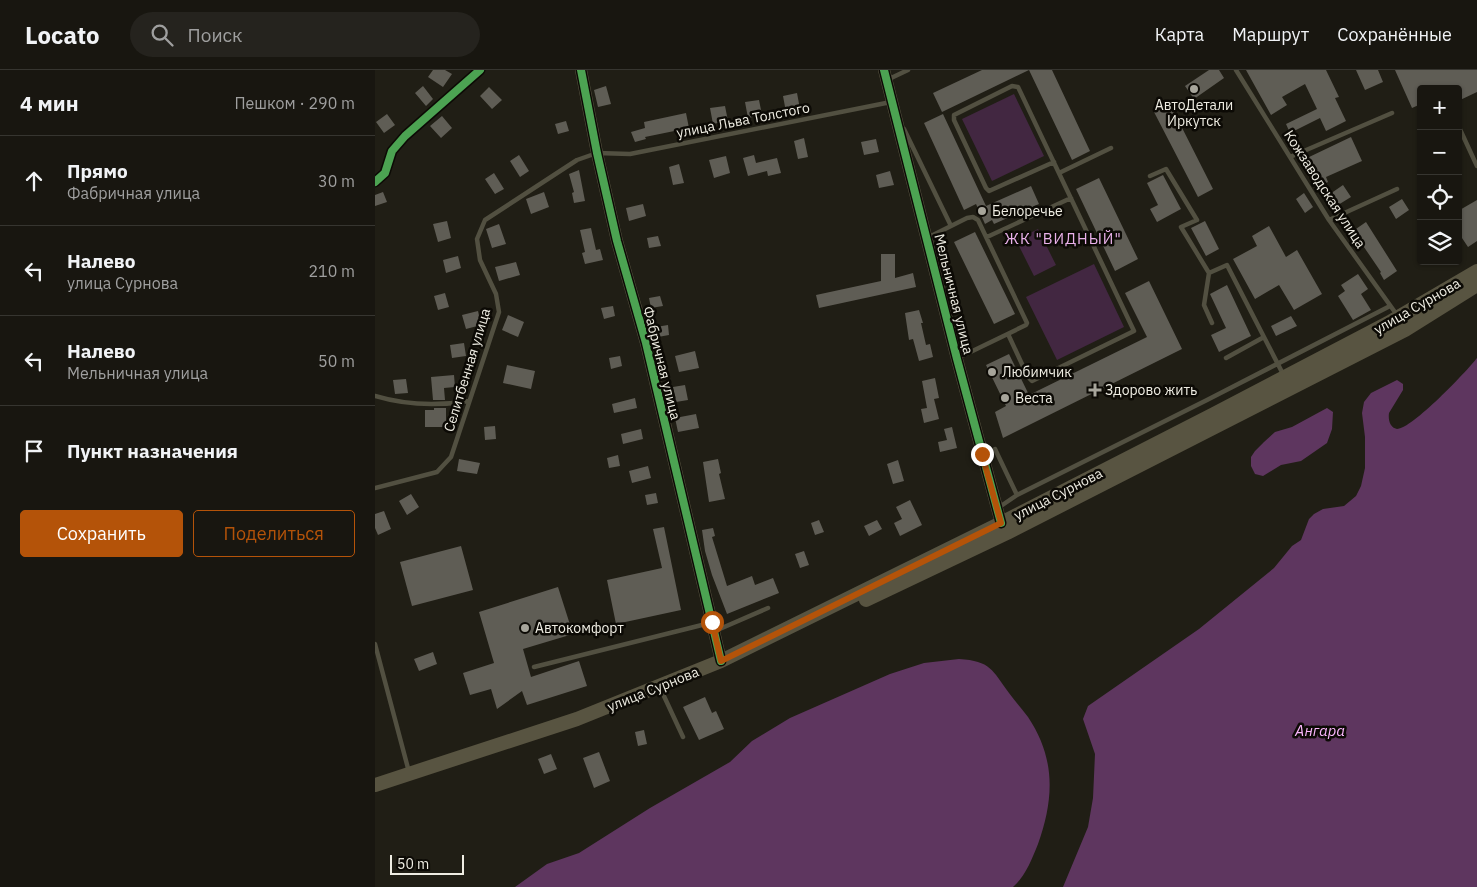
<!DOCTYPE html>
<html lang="ru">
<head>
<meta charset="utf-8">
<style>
	body { margin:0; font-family:"IBM Plex Sans",sans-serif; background:#25231e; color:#f1f3f6 }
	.controls { position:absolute; right:15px; top:15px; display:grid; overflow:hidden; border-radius:5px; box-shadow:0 1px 4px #0004 }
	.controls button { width:45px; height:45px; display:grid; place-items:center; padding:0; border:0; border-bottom:1px solid #363530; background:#181610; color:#f1f3f6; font:25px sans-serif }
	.scale { position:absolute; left:15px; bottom:12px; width:74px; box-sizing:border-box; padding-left:5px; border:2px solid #efede3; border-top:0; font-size:14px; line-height:18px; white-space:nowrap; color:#efede3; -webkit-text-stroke:4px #0c0a05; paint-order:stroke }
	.stop { position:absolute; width:15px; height:15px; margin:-11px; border:4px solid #b45309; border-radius:50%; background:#fff }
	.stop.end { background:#b45309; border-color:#fff; box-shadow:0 1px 5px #0008 }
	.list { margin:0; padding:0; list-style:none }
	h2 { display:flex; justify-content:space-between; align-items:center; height:65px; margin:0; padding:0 20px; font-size:21px }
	h2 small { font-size:16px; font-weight:400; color:#9f9f9f }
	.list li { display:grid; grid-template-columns:32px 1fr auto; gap:15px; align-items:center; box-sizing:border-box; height:90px; padding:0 20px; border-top:1px solid #363530 }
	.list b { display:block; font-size:19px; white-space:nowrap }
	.list p { margin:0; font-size:16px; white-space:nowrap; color:#9f9f9f }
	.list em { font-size:16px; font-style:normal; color:#9f9f9f }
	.actions { display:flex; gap:10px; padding:15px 20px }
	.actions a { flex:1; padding:11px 0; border:1px solid #b45309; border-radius:5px; text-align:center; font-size:18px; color:#b45309 }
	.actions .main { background:#b45309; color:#fff }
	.icon { flex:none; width:28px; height:28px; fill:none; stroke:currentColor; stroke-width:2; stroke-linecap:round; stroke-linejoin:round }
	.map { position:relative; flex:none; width:1102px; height:817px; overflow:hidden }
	header { display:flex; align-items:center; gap:30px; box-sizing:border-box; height:70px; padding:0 25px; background:#181610; border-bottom:1px solid #363530 }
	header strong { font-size:24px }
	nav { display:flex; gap:28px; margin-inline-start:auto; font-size:18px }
	.search { width:350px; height:45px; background:#25231e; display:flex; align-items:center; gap:12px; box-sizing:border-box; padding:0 18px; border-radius:28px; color:#9f9f9f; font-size:19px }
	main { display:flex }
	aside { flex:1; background:#181610 }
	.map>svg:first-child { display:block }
</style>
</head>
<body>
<header>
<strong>Locato</strong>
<div class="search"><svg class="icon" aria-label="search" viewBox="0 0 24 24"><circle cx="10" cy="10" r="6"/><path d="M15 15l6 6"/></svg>Поиск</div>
<nav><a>Карта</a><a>Маршрут</a><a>Сохранённые</a></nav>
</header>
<main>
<aside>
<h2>4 мин<small>Пешком · 290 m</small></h2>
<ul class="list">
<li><svg class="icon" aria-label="ahead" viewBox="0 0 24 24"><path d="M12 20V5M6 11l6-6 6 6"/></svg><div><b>Прямо</b><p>Фабричная улица</p></div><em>30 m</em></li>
<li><svg class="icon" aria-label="left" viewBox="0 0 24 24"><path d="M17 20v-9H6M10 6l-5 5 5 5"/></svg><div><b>Налево</b><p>улица Сурнова</p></div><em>210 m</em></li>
<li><svg class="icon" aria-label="left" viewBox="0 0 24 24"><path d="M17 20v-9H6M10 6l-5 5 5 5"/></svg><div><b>Налево</b><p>Мельничная улица</p></div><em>50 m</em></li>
<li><svg class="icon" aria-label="arrive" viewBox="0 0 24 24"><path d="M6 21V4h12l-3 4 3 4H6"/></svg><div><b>Пункт назначения</b></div></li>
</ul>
<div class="actions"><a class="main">Сохранить</a><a>Поделиться</a></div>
</aside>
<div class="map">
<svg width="1102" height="817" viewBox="0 0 1102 817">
	<rect width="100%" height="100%" fill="#201e15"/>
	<path fill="#422741" d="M639,24L669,86L617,111L587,49Z
		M663,159L681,195L659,206L641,170Z
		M719,194L749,257L682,290L651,227Z"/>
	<path fill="#5e365f" d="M1102,288V817H688L713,757L718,728L720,684L708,649L713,636L824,559L899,498L917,476L926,470L934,449L939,444L948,439L969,436L981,426L986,416L990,398V367L987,343L989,332L996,323L1022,310L1028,314V320L1014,343C1013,350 1015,358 1022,359C1037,359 1092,301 1102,288Z
		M952,338L958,342L957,359L952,373L926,391L906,395L888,406L880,404L876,396V387L880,381L889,372L900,362L917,357Z
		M584,589C616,591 617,600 634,623C640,631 647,639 653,647C681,689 679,729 663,774C657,789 650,807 638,817H140L172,794L204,783L275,738L355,692L377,671L415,648L515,604L549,593Z"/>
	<path fill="#5f5d55" d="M58,0H70L77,4L68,17L53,7Z
		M607,0H677L715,81L697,90L654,0L567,42L558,23Z
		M834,0H844L849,8L819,29L810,16Z
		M871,0H951L964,27L960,28L971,51L951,61L945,48L915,63L911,54L942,39L930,14L907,27L912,35L896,45Z
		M981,0H1003L1008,12L990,20Z
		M1020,0H1102V22L1083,31V19H1046V34L1037,38Z
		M48,16L58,29L51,36L40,23Z
		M231,16L236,34L223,37L219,20Z
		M114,17L127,30L117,39L105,26Z
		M422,23L425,39L411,42L408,26Z
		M384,30L387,45L373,48L370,32Z
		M795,34L838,119L823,127L779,42Z
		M350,36L353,51L338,54L335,38Z
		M311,43L314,58L270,67L271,69L260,72L256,62L270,58L269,52Z
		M12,44L20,55L9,63L1,52Z
		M568,44L611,136L656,116L664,134L619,154L617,150L610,154L601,134L589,140L549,53Z
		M67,46L77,58L66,68L55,56Z
		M191,51L194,61L183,64L180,54Z
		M976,67L987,91L951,107L953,112L945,116L932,88Z
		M429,68L433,87L423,89L419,71Z
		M501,69L504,82L489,85L486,72Z
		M144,85L154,101L145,107L135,91Z
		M379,85L381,93L402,88L406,103L393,106L392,101L373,106L368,88Z
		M351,86L355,103L339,108L334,90Z
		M304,94L309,113L298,115L294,97Z
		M204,100L210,131L199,133L197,123L199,122L194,104Z
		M515,101L519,115L504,118L501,105Z
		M119,103L129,119L120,124L110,109Z
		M788,105L806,139L782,152L775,139L783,135L772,113Z
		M724,108L763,189L740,201L701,119Z
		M968,115L976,127L963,135L955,124Z
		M8,122L12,132L0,136V125Z
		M169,122L174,137L156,144L151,129Z
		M929,123L938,137L930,143L921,129Z
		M1027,129L1034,140L1021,149L1014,137Z
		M1102,130V171L1093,177L1083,162V141Z
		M268,134L271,146L254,151L251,138Z
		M72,151L76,168L63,172L58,154Z
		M830,151L844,179L831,186L816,158Z
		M991,152L1022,201L1009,210L1005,203L1006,202L978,161Z
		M124,154L131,174L117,178L111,159Z
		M894,156L911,187L922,180L947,224L919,240L904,215L880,229L858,189L882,176L877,166Z
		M216,158L221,180L225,179L228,190L210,194L207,183L210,182L205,160Z
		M600,162L640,244L619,254L579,172Z
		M283,166L286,176L274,178L272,168Z
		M506,184H520V208L538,203L541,217L444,238L441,225L506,211Z
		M83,186L86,198L71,203L68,190Z
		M141,192L145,205L124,211L120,197Z
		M983,204L993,219L986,224L996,240L978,250L963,226L970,221L966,215Z
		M774,211L807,279L628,368L620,342L631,336L611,295L634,284L654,325L772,267L750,223Z
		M852,215L876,266L844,282L836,265L851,258L835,224Z
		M70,223L74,237L63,240L59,226Z
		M285,226L288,236L276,238L274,228Z
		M238,236L240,246L229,249L226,238Z
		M544,240L548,253H546L551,275L555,274L558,287L544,291L538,269L534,270L530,243Z
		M103,241L106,255L91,259L87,245Z
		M133,245L149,252L143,267L127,260Z
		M916,246L922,256L901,266L896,256Z
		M293,255L294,265L283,267L281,257Z
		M89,273L91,286L77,288L75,275Z
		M320,281L324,298L304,302L300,286Z
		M245,286L247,296L236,299L234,288Z
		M132,295L160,301L156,319L128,313Z
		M79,305L80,317L69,318L70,330H58L56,307Z
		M560,308L564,328L559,329L564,349L549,353L546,339L552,338L547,311Z
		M31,309L33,323L20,324L18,310Z
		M310,315L313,330L301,332L298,317Z
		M260,328L262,338L239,343L237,334Z
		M59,338H71V357H50V340H59Z
		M321,344L324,358L303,362L300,348Z
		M120,356L121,369L110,370L109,357Z
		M577,357L582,378L565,382L563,372L572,370L569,359Z
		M266,359L268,369L248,374L246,364Z
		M243,385L245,396L234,398L232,388Z
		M84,389L105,393L102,404L82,401Z
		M343,389L346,403L344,404L350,429L334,432L328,392Z
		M523,390L529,411L518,414L512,394Z
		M273,396L276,408L257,413L254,401Z
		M281,423L283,433L272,435L270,425Z
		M36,424L44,437L32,445L24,431Z
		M535,430L547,455L525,466L519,453L527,449L521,437Z
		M9,441L16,459L3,465L0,458V444Z
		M444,450L449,462L440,465L436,453Z
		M502,450L507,459L494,466L489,456Z
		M289,457L306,540L241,554L232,510L287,498L278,459Z
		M338,458L340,466L337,467L352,516L377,506L380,515L398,508L404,523L352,544L337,505L330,481L327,460Z
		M86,476L98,520L37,536L25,492Z
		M429,481L434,495L425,498L420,484Z
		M183,517L198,564L148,579L156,607L204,591L212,616L152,635L147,621L122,639L116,619L95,625L88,603L119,593L104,542Z
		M58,582L62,594L44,601L39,589Z
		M330,627L337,643L341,641L349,659L324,670L308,637Z
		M269,660L272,674L263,676L260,662Z
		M224,682L235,711L219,718L208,688Z
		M176,684L182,699L169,704L163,689Z"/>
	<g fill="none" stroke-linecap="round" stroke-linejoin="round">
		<path stroke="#525041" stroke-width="4.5" d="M861,0L954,150L1022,245
			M514,9L533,0
			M1083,55L1102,96
			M529,59L576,156
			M915,87L1017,43
			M684,103L736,78
			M775,106L791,99L822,150L806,157L834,203L852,195L909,306
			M954,150L1022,119
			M554,167L592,148L598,147L603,150L652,253L651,255L583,288
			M612,167L696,128
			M834,203L829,235L837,253
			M633,264L653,307L657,311L759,261L643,17L637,16L579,45V50L611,118L614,121L679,92
			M851,288L889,267
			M0,326C30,335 63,336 94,331
			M620,379L642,425L623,438
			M0,418L62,402L76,387L124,242L121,224L105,190L102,169L110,150L202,90L222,83L255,84L516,32
			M642,425L832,330L1015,236
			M340,561L393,538
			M0,574L34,702
			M159,597L335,553
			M288,624L308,667"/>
		<path stroke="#525041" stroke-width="9" d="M0,112L10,103L17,81L30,66L105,0"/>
		<path stroke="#585441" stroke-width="12" d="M206,0L222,83L242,171L271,273L346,591
			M509,0L582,289L626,453"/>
		<path stroke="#585441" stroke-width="14" d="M491,530L632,463L1030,260L1102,215
			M0,715L202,649L346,591L626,453L839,344L1013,253L1102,201"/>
		<defs>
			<path id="cycleway" d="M206,0L222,83L242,171L271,273L346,591
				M509,0L582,289L626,453
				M0,112L10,103L17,81L30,66L105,0"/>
		</defs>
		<use href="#cycleway" stroke="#0c0a05" stroke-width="11"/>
		<use href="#cycleway" stroke="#4ca352" stroke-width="8"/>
	</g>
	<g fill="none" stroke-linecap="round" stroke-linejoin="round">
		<path stroke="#b45309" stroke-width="6" d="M337,552L346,591L626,453L607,384"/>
	</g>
	<g fill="#a7a59b" stroke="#0c0a05" stroke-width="2">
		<circle cx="819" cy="19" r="5"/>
		<circle cx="607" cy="141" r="5"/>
		<circle cx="617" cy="302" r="5"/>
		<path d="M717.5 312.5h5v5h5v5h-5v5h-5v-5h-5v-5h5z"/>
		<circle cx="630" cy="328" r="5"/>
		<circle cx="150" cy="558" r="5"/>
	</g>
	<g text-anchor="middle" stroke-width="5" stroke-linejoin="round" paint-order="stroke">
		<g font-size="14" fill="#efede3" stroke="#0c0a05" text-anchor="start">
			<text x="819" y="40" text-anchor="middle">АвтоДетали<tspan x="819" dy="16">Иркутск</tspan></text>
			<text x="617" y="146">Белоречье</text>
			<text x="627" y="307">Любимчик</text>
			<text x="730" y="325">Здорово жить</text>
			<text x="640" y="333">Веста</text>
			<text x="160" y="563">Автокомфорт</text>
		</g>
		<g font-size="14" fill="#efede3" stroke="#0c0a05">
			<text transform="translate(368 50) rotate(-11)" y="5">улица Льва Толстого</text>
			<text transform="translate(950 119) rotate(57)" y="5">Кожзаводская улица</text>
			<text transform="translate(579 224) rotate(76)" y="5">Мельничная улица</text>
			<text transform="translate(1042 236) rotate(-30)" y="5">улица Сурнова</text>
			<text transform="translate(287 293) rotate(76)" y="5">Фабричная улица</text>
			<text transform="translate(92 300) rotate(-73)" y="5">Селитбенная улица</text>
			<text transform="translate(683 424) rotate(-27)" y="5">улица Сурнова</text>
			<text transform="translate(278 619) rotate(-22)" y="5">улица Сурнова</text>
		</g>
		<g font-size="15" letter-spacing="1" fill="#eab1eb" stroke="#0c0a05">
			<text x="688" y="174">ЖК "ВИДНЫЙ"</text>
		</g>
		<g font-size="15" font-style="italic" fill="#fab5fc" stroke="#0c0a05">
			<text x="945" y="666">Ангара</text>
		</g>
	</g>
</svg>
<div class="controls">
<button>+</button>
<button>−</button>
<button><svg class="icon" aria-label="locate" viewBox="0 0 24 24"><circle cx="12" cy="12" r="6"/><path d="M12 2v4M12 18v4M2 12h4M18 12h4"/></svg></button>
<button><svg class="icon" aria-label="layers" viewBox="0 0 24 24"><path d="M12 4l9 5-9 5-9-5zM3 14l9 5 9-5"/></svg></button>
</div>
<div class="scale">50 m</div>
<div class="stop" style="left:337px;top:552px"></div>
<div class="stop end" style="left:607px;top:384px"></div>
</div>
</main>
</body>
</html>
